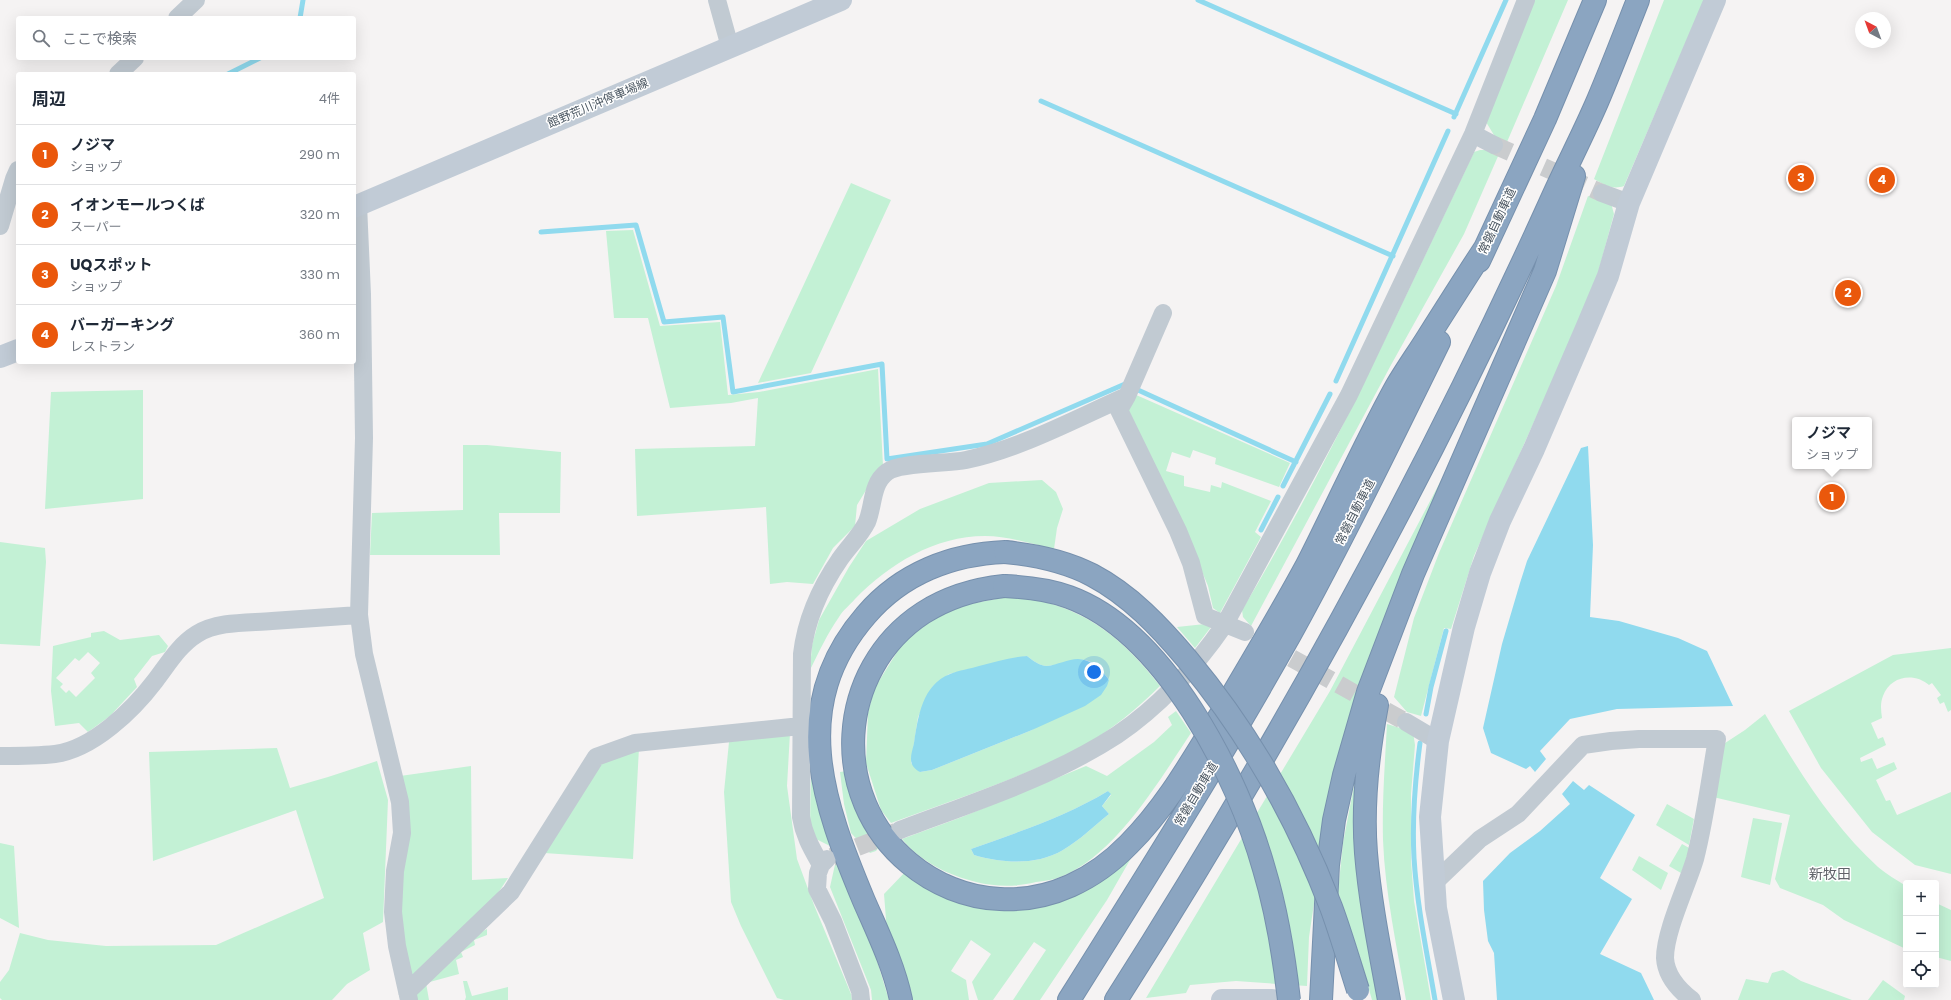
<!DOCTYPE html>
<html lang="ja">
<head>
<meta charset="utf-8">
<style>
	body { margin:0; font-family:Poppins,"Noto Sans JP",sans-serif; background:#f6f6f7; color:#1f2937 }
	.controls { position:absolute; right:12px; bottom:12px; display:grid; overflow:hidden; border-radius:4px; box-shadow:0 4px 16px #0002 }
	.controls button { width:36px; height:36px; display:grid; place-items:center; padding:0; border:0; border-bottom:1px solid #e0e1e3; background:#fff; color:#1f2937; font:20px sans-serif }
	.compass { position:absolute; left:1855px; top:12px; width:36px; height:36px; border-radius:50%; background:#fff; box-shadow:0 4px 16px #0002; rotate:319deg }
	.you { position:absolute; left:1094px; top:672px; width:14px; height:14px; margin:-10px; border:3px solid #fff; border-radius:50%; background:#1a73e8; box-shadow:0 0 0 6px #1a73e833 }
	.badge { display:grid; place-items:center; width:26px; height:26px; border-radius:50%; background:#ea580c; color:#fff; font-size:13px; font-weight:700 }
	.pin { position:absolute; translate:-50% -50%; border:2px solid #fff; box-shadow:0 1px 4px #0006 }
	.popup { position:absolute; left:1792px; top:417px; width:80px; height:52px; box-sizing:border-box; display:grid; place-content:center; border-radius:4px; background:#fff; filter:drop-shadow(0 1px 3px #0005); font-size:13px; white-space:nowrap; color:#747a83 }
	.popup b { font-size:15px; color:#1f2937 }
	.popup::after { content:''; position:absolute; left:50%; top:100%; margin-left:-8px; border:8px solid transparent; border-top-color:#fff }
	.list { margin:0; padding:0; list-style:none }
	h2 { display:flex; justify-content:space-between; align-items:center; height:52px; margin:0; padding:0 16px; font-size:17px }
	h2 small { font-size:13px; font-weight:400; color:#747a83 }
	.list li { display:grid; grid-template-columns:26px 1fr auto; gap:12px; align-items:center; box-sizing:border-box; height:60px; padding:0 16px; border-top:1px solid #e0e1e3 }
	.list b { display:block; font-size:15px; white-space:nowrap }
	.list p { margin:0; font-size:13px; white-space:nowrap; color:#747a83 }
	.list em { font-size:13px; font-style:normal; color:#747a83 }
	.icon { flex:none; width:22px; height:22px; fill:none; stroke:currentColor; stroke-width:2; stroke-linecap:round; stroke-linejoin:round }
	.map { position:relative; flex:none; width:1951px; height:1000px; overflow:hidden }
	.search { position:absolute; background:#fff; box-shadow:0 4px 16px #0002; left:16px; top:16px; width:340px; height:44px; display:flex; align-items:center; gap:10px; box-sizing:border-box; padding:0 14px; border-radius:4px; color:#747a83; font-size:15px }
	.panel { position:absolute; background:#fff; box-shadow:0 4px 16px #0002; left:16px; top:72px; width:340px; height:292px; border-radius:4px }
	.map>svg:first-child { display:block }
</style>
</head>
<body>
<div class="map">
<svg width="1951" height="1000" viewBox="0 0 1951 1000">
	<rect width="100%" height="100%" fill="#f5f3f3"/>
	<path fill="#c3f1d5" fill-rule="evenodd" d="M1533,0H1568L1507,142L1497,140L1486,122Z
		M1664,0H1704L1624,186C1612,190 1605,185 1594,179Z
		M1480,150H1489L1499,154L1464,234L1391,365L1251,626L1243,617L1242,610C1330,463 1400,307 1474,152Z
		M851,183L891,200L811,373L758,383Z
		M1588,196L1611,203L1614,214L1598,273L1572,337L1474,556L1451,629L1444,628L1421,716L1407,712L1394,697L1414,618L1439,553L1556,286Z
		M633,230L660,326L720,322L728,395L759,392L878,369L883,466L871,482L857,505L855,526L833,548L813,584L787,582L770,584L766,507L637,516L635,449L755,446L758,398L731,403L670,408L648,318H614L606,231Z
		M143,390V499L45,509L51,392Z
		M1134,394L1290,463L1279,487L1215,464L1216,458L1193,450L1190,458L1172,452L1166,471L1184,476V486L1210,492L1211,485L1221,488L1222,482L1271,501L1255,532L1261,537L1220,613L1213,608L1208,586L1188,538L1126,410Z
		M463,445H487L561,452L560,513H499L500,555H370L372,513L463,510Z
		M1448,467L1327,817L1309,937L1307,986L1236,981L1190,985L1186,993L1146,998L1330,691Z
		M1042,480L1056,492L1063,509L1057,528L1054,549C1032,544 1008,536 985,536C935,536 889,564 855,599C850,605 843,610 839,617C827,634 819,652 810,670L812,645L819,620L849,567L866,541L920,509L989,483Z
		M0,542L45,548L46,562L40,646L0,644Z
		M1006,597C1074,599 1120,634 1160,686C1138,708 1110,731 1083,746C1023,778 955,799 891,823L881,810L866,763L868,713L874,689L902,644L941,612L970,604ZM1027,656C1032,660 1040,666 1047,666C1076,664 1086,647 1109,680L1032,730L932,770L920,772L911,763L918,717L933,686L949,674Z
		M1205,624L1211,627L1195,648L1177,627Z
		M104,631L120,640L159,635L168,646L165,652L152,656L134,679L137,687L110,716L88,732L79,723L55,726L51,691L53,646L91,637V633ZM88,652L100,663L91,673L95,678L76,697L69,690L66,693L60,687L63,684L56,678L75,658L79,661Z
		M1951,648V710L1948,712L1944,702L1940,704L1937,698L1941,695L1932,683L1929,685C1914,672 1890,676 1883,696C1880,703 1881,711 1882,718L1871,723L1878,739L1883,737L1886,745L1860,758L1861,762L1872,758L1877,769L1894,762L1897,769L1876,780L1886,801L1890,800L1897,815L1951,792V874L1915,865L1872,832L1821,768L1789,711L1893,655Z
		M1176,711L1191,733C1159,781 1115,856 1060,877C1053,880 1044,881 1036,882C1016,887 997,887 976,882C948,875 921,862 902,839L962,817L1086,766L1107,776L1154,742L1172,725L1168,717ZM1108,791L1111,795L1102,806L1109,814C1094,826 1080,840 1063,850C1036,866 1002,863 974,855L971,849C1018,832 1065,817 1108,791Z
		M1765,714C1797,768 1831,824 1878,867C1886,874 1897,880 1906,886V949L1844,920L1823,905L1780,888L1775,879L1790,815L1713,797L1722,745L1745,730Z
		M1387,724L1413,732L1415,745L1411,794V860L1414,901L1431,1000H1406C1397,947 1385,893 1383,840C1382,801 1385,762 1387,724Z
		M790,733L787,786L797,859L814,905L851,994L852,1000H784L777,998L741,926L731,902L724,792L729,742Z
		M277,748L290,788L328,777L377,761L388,800L383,922L363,933L370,970L347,984L332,1000H2L0,998V982L9,970L20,933L48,940L106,946L216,945L324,898L296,810L153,861L149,752Z
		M639,748L633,859L544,853L600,761Z
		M471,766L472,880L508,878L498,893L415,977L411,975L402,933L400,776Z
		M811,770L817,804L830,846L816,839L810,825Z
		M1357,770L1383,1000H1372L1358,951L1338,892L1343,843Z
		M847,771L851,797L861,817L881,844L876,851L870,853L851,833L844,804L840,772Z
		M1667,804L1694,819L1689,845L1656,825Z
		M1753,818L1782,823L1770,885L1741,877Z
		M0,843L14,846L19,928L0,918Z
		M1682,844L1691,849L1681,873L1669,866Z
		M1138,846L1107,900L1040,1000H1013L1046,950L1034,942L993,1000H978L972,982L991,954L971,940L951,971L966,980L969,1000H908L887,932L884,894L908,869L1013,906Z
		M1639,856L1668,873L1661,890L1632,870Z
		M836,860L874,951L889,1000H872L871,990L830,887Z
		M1936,903L1951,910V961L1936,957Z
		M487,929V935L474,940L475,945L461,952L463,957L456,960L459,974L426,983L429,1000H417L415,989L481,932Z
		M1783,970L1801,981L1852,1000H1738L1746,979L1768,983L1772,973Z
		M1883,980L1905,996L1904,1000H1868Z
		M463,981H467L472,996L508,987V1000H465L466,997Z"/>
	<path fill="#90daee" d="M1588,446L1593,545L1590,617L1619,621L1678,638L1707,651L1733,706L1617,709L1570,719L1540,751L1546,759L1535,772L1530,766L1526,769L1491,753L1483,728L1502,644L1520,583L1527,561L1581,448Z
		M1027,656C1032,660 1040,666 1047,666C1057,665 1068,659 1078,659C1091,659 1102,670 1109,680L1107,686L1101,695L1085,706L1032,730L932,770L920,772C907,765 911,756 914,743C918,717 922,685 950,674C959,670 970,669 979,666C995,662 1011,657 1027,656Z
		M1573,781L1584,790L1589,785L1635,815L1600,878L1632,899L1600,954L1641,973L1654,1000H1497L1494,953L1488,941L1484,910L1483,881L1510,853L1540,831L1570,804L1562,794Z
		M1108,791L1111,794L1102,806L1109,814C1094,826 1080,840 1063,850C1036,866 1002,863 974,855L971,849C1018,832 1065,817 1108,791Z"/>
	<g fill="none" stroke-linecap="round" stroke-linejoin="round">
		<path stroke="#90daee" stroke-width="5" d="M1198,0L1456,114
			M300,18L303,0
			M228,74L260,58
			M1041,101L1393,256
			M1454,117L1506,0
			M541,232L636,225L664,322L723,317L733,392L882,364L887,459L987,444L1125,384
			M1336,381L1448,131
			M1138,390L1296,462
			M1283,486L1330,394
			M1261,530L1278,497
			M1426,714L1431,687L1446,631
			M1420,743C1415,781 1412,820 1414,858C1417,906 1427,953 1435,1000"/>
		<path stroke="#caccce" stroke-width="18" stroke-dasharray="18 9" stroke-linecap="butt" d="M1494,145L1602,193
			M1268,645L1406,722
			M832,857L896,832"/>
		<defs>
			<path id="highway" d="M1479,261L1545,119L1595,0
				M1004,586C975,589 948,597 923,613C836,670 829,797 909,863C934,884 967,898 1000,899C1050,902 1095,879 1129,844C1167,806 1193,759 1221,714C1250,665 1280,615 1307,565C1337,506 1364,445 1396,387C1406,370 1418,353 1428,337C1447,307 1466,277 1485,248
				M1377,705C1368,753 1362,804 1366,853C1370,902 1380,951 1389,1000
				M901,1000C894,966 878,933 864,901C823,803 787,706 866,615C902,573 952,554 1005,552
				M1069,1000C1145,879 1221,758 1291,633C1343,538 1391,440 1439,342
				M1116,1000C1279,744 1425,479 1550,203C1565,169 1583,135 1598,100C1612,67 1625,33 1638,0
				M1321,1000L1328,865L1334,820L1344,775L1368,692L1413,574L1545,271L1574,176"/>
		</defs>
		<use href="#highway" stroke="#7690ad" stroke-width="24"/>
		<path stroke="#c1cad2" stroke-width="18" d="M717,0L730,47
			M177,18L196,0
			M118,74L135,58
			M1473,134L1494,145
			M1602,193L1629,203
			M358,205L362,294L364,438L359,615L364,654L400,802L402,833L395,871L393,912L397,946L409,1000
			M0,226L14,179L18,170
			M1163,313L1127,396L1119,410L1178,531L1191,563L1205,616L1245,632
			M1406,722L1438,741
			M0,756C18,756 37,756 55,754C93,749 133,710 155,681C168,664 179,645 197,634C218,621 248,623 272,621C301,619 330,617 359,615
			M900,830C974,802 1051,778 1117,735C1160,706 1196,666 1225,624L1349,395L1473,134L1526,0
			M827,859L821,865L818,873L817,889L833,921L860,991L861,1000
			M821,865C812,849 804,836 801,817L802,654C806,619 820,588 840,559C849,546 860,536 867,522C874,505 871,484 887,472C900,462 948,464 966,460C1022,448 1075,419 1127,396
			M1434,883L1480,839L1518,814L1583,745L1611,741L1639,739H1717C1710,779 1705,820 1695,859C1687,886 1665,931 1665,958C1666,976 1679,990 1692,1000
			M407,992L511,892L596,757L635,743L801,726"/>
		<path stroke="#c1cbd6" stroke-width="22" d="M354,207L841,0
			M0,357L18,350
			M1222,1000H1272
			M1454,1000L1436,908L1430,817L1438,741L1464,627L1480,573L1500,521L1534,449L1587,326L1608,276L1629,203L1715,0"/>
		<use href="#highway" stroke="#8ba5c1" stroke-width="22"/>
		<defs>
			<path id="highway-bridge" d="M1005,552C1036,555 1065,561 1092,575C1130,595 1160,627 1187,659C1248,732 1297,818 1331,907C1341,934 1349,962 1358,990
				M1004,586C1027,587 1048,589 1069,597C1165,632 1238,776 1264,869C1277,912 1284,956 1289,1000"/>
		</defs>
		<use href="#highway-bridge" stroke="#7690ad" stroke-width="24" stroke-linecap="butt"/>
		<use href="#highway-bridge" stroke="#8ba5c1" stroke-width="22"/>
	</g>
	<g text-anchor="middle" stroke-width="3" stroke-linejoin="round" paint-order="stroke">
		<g font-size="12" fill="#4a5661" stroke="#fff">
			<text transform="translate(598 103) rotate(-23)" y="4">館野荒川沖停車場線</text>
			<text transform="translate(1497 221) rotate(-65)" y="4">常磐自動車道</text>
			<text transform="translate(1355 512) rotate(-63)" y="4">常磐自動車道</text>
			<text transform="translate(1196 794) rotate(-59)" y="4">常磐自動車道</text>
		</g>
		<g font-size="14" fill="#5f6368" stroke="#fff">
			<text x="1830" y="879">新牧田</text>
		</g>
	</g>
</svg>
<div class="controls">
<button>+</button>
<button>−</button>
<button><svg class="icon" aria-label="locate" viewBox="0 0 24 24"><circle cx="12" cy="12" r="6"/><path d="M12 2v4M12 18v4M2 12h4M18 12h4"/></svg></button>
</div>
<svg class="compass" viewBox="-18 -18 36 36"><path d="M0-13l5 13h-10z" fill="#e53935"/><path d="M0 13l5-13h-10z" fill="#747a83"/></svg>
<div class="you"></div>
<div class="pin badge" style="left:1832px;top:497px">1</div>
<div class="popup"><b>ノジマ</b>ショップ</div>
<div class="pin badge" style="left:1848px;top:293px">2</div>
<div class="pin badge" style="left:1801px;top:178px">3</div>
<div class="pin badge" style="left:1882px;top:180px">4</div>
<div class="search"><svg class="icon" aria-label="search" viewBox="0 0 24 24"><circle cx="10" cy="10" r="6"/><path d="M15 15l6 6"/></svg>ここで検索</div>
<section class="panel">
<h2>周辺<small>4件</small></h2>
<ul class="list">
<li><span class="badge">1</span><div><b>ノジマ</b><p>ショップ</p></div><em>290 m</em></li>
<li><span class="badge">2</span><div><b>イオンモールつくば</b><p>スーパー</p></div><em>320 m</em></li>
<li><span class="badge">3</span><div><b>UQスポット</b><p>ショップ</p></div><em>330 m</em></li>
<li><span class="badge">4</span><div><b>バーガーキング</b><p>レストラン</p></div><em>360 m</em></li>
</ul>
</section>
</div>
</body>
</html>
